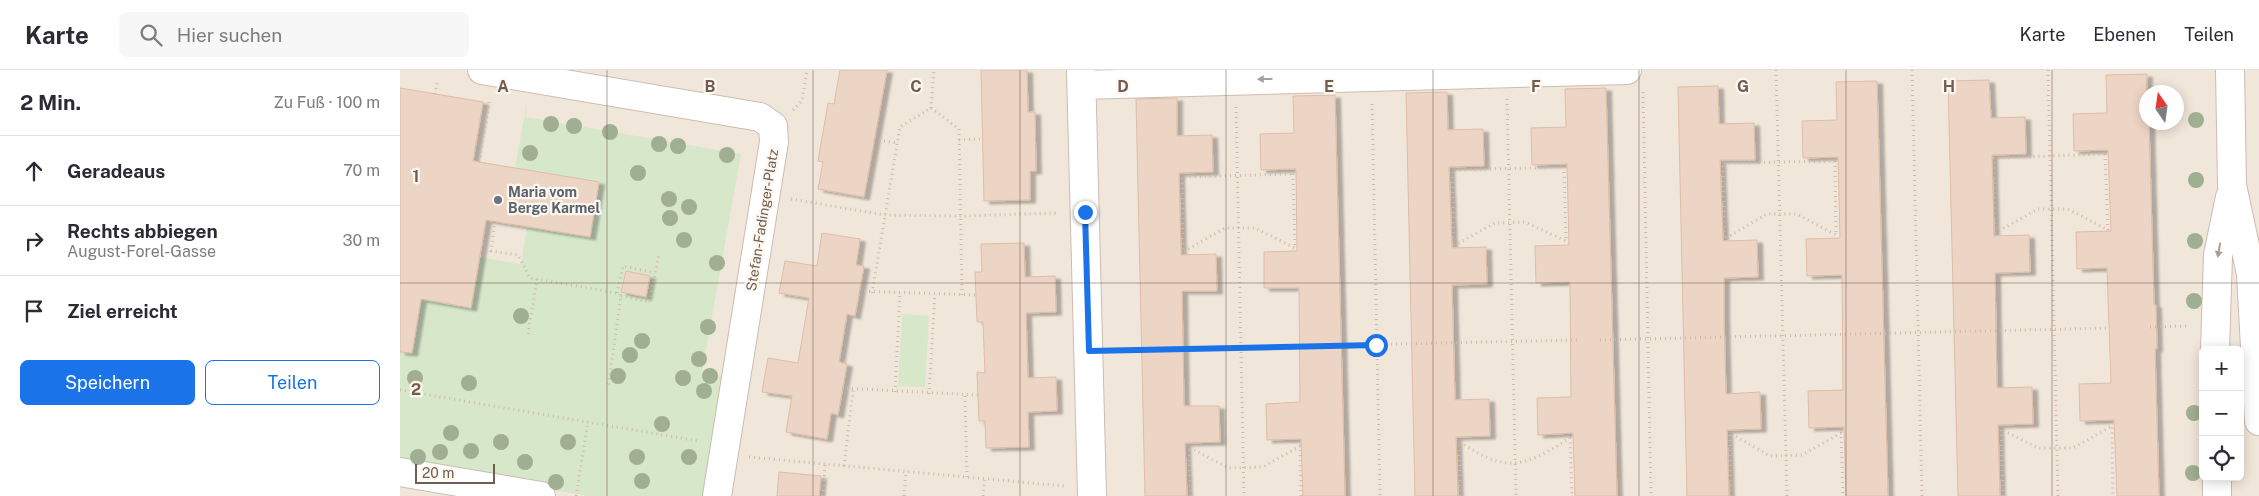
<!DOCTYPE html>
<html lang="de">
<head>
<meta charset="utf-8">
<style>
	body { margin:0; font-family:"Public Sans",sans-serif; background:#f7f7f7; color:#2b2b33 }
	.controls { position:absolute; right:15px; bottom:15px; display:grid; overflow:hidden; border-radius:8px; box-shadow:0 2px 12px #0003 }
	.controls button { width:45px; height:45px; display:grid; place-items:center; padding:0; border:0; border-bottom:1px solid #e1e1e2; background:#fff; color:#2b2b33; font:25px sans-serif }
	.compass { position:absolute; left:1739px; top:15px; width:45px; height:45px; border-radius:50%; background:#fff; box-shadow:0 2px 12px #0003; rotate:347deg }
	.scale { position:absolute; left:15px; bottom:12px; width:80px; box-sizing:border-box; padding-left:5px; border:2px solid #735d50; border-top:0; font-size:14px; line-height:18px; white-space:nowrap; color:#735d50; -webkit-text-stroke:4px #fdf8f1; paint-order:stroke }
	.stop { position:absolute; width:15px; height:15px; margin:-11px; border:4px solid #1a73e8; border-radius:50%; background:#fff }
	.stop.end { background:#1a73e8; border-color:#fff; box-shadow:0 1px 5px #0008 }
	.list { margin:0; padding:0; list-style:none }
	h2 { display:flex; justify-content:space-between; align-items:center; height:65px; margin:0; padding:0 20px; font-size:21px }
	h2 small { font-size:16px; font-weight:400; color:#7c7c81 }
	.list li { display:grid; grid-template-columns:32px 1fr auto; gap:15px; align-items:center; box-sizing:border-box; height:70px; padding:0 20px; border-top:1px solid #e1e1e2 }
	.list b { display:block; font-size:19px; white-space:nowrap }
	.list p { margin:0; font-size:16px; white-space:nowrap; color:#7c7c81 }
	.list em { font-size:16px; font-style:normal; color:#7c7c81 }
	.actions { display:flex; gap:10px; padding:15px 20px }
	.actions a { flex:1; padding:11px 0; border:1px solid #1a73e8; border-radius:8px; text-align:center; font-size:18px; color:#1a73e8 }
	.actions .main { background:#1a73e8; color:#fff }
	.icon { flex:none; width:28px; height:28px; fill:none; stroke:currentColor; stroke-width:2; stroke-linecap:round; stroke-linejoin:round }
	.map { position:relative; flex:none; width:1859px; height:426px; overflow:hidden }
	header { display:flex; align-items:center; gap:30px; box-sizing:border-box; height:70px; padding:0 25px; background:#fff; border-bottom:1px solid #e1e1e2 }
	header strong { font-size:24px }
	nav { display:flex; gap:28px; margin-inline-start:auto; font-size:18px }
	.search { width:350px; height:45px; background:#f7f7f7; display:flex; align-items:center; gap:12px; box-sizing:border-box; padding:0 18px; border-radius:8px; color:#7c7c81; font-size:19px }
	main { display:flex }
	aside { flex:1; background:#fff }
	.map>svg:first-child { display:block }
</style>
</head>
<body>
<header>
<strong>Karte</strong>
<div class="search"><svg class="icon" aria-label="search" viewBox="0 0 24 24"><circle cx="10" cy="10" r="6"/><path d="M15 15l6 6"/></svg>Hier suchen</div>
<nav><a>Karte</a><a>Ebenen</a><a>Teilen</a></nav>
</header>
<main>
<aside>
<h2>2 Min.<small>Zu Fuß · 100 m</small></h2>
<ul class="list">
<li><svg class="icon" aria-label="ahead" viewBox="0 0 24 24"><path d="M12 20V5M6 11l6-6 6 6"/></svg><div><b>Geradeaus</b></div><em>70 m</em></li>
<li><svg class="icon" aria-label="right" viewBox="0 0 24 24"><path d="M7 20v-9h11M14 6l5 5-5 5"/></svg><div><b>Rechts abbiegen</b><p>August-Forel-Gasse</p></div><em>30 m</em></li>
<li><svg class="icon" aria-label="arrive" viewBox="0 0 24 24"><path d="M6 21V4h12l-3 4 3 4H6"/></svg><div><b>Ziel erreicht</b></div></li>
</ul>
<div class="actions"><a class="main">Speichern</a><a>Teilen</a></div>
</aside>
<div class="map">
<svg width="1859" height="426" viewBox="0 0 1859 426">
	<defs>
		<filter id="shadow"><feDropShadow dx="5.5" dy="3" stdDeviation="1" flood-color="#0004"/></filter>
	</defs>
	<rect width="100%" height="100%" fill="#faf4eb"/>
	<path fill="#f1e6da" fill-rule="evenodd" d="M0,0H1859V426H0ZM1746,22H1776V52H1746ZM1803,280H1840V407H1803Z"/>
	<path fill="#d6e7ca" d="M127,32L126,47L341,84L302,302L326,307L305,426H188L0,394V251L21,229L71,238L79,187L121,194L127,157L190,167L199,112L115,98Z
		M502,244L529,246L525,317L498,316Z"/>
	<path fill="#edd5c5" stroke="#debca7" filter="url(#shadow)" d="M440,0H487L464,127L418,119L423,92L418,91L428,33L434,34Z
		M581,0H627L628,42H635L636,101H630V130L584,131Z
		M1747,4L1746,52H1749L1754,235H1756L1757,279H1755L1759,426H1717L1714,350L1680,351L1679,314L1711,313L1707,198L1677,199L1676,162L1711,161L1708,80L1674,81L1673,44L1707,43L1706,5Z
		M1589,10L1591,48L1625,47L1626,84L1592,85L1594,166L1629,165L1630,202L1595,203L1597,318L1632,317L1633,354L1598,355L1600,426H1558L1548,11Z
		M1477,11L1488,426H1446L1444,357L1409,358L1408,321L1443,320L1442,205L1407,206L1406,169L1440,168L1438,87L1403,88L1402,51L1437,50L1436,12Z
		M1318,16L1319,54L1354,53L1355,90H1320L1323,171L1357,170L1358,207L1324,208V246L1326,324L1360,322L1361,359L1327,360L1329,426H1287L1278,17Z
		M0,18L83,32L73,91L199,112L190,167L86,150L71,238L21,229L12,283L0,282Z
		M1206,18L1217,426H1175L1173,363L1138,365L1137,328L1171,327L1170,212L1136,213L1135,176L1169,175L1167,94L1132,95L1131,58L1166,57L1165,19Z
		M1047,22L1048,60L1083,59L1084,96L1049,97L1052,178L1086,177L1087,214L1052,215L1055,330L1089,329L1090,366L1056,367L1058,426H1015L1006,23Z
		M935,25L945,426H903L901,369L867,370L866,334L900,332L899,218H864V182L897,181L896,99L861,100L860,64L894,63L893,26Z
		M777,28V66L812,65L813,102L779,103L781,185L816,184L817,221H782L784,336H819L820,372L785,373L787,426H745L736,29Z
		M422,163L460,169L456,195L464,196L455,246L447,244L439,292L447,294L438,345L431,343L427,369L386,362L392,326L362,322L368,288L398,293L409,228L379,223L385,191L417,196Z
		M624,173L625,207L655,206L656,242L626,243L628,308L656,307L657,341L628,342L629,377L586,378L585,351H579L577,302L585,303L583,252H577L575,202H582L581,174Z
		M226,201L250,206L246,227L221,222Z
		M379,402L421,406L419,426H377Z"/>
	<g fill="none" stroke-linecap="round" stroke-linejoin="round">
		<defs>
			<path id="minor" d="M82,0L360,47L373,56L374,72L317,426
				M681,0L692,426
				M1830,0L1832,115L1851,204L1859,351
				M682,15L1227,0
				M1815,280L1818,185L1830,127
				M0,402L141,426
				M1817,407V426"/>
		</defs>
		<use href="#minor" stroke="#ccbdb1" stroke-width="30"/>
		<path stroke="#d2b8a8" stroke-width="3" stroke-dasharray="1 4" stroke-linecap="butt" d="M1376,0L1387,426
			M1512,0L1522,426
			M1648,0L1658,426
			M1243,22L1251,426
			M35,24L37,13
			M1107,29L1116,426
			M972,34L980,426
			M836,37L844,426
			M531,38L559,59L562,225
			M531,38L534,0
			M393,40L402,31L407,0
			M474,70L498,73
			M559,70L582,69
			M1705,84L1708,160L1668,139H1638L1595,163L1594,88Z
			M1435,91L1436,165L1397,144H1367L1324,169L1323,93Z
			M79,92L90,28
			M1164,97L1166,171L1125,152L1095,153L1053,176V100Z
			M893,104L895,178L855,158H825L783,182L782,107Z
			M391,129L485,145L561,146L659,143
			M95,151L91,181L118,185L130,208L217,223L221,226L208,318
			M459,221L576,225
			M217,223L223,196L255,203
			M472,223L500,57L531,38
			M221,226L250,232L259,184
			M1750,257L1789,256
			M128,264L137,209
			M1200,270L1709,258
			M716,280L1178,270
			M442,318L578,325
			M0,320L298,371
			M495,322L500,223
			M529,324L535,224
			M565,326L567,407
			M349,387L664,416
			M444,396L453,320
			M176,426L188,352
			M423,426L425,394
			M504,426L506,401
			M583,426L585,409
			M791,426L789,377L828,398L863,397L900,376L901,426
			M1060,426L1059,372C1071,378 1084,388 1097,391C1125,399 1148,381 1170,368L1172,426
			M1330,426V363L1370,386L1402,385L1441,363L1443,426
			M1603,426L1601,359L1638,378H1673L1712,356L1713,426"/>
		<use href="#minor" stroke="#fff" stroke-width="28"/>
	</g>
	<g fill="#a0af92">
		<circle cx="1796" cy="50" r="8"/>
		<circle cx="151" cy="54" r="8"/>
		<circle cx="174" cy="56" r="8"/>
		<circle cx="210" cy="62" r="8"/>
		<circle cx="259" cy="74" r="8"/>
		<circle cx="278" cy="76" r="8"/>
		<circle cx="130" cy="83" r="8"/>
		<circle cx="327" cy="85" r="8"/>
		<circle cx="238" cy="103" r="8"/>
		<circle cx="1796" cy="110" r="8"/>
		<circle cx="269" cy="129" r="8"/>
		<circle cx="289" cy="137" r="8"/>
		<circle cx="270" cy="148" r="8"/>
		<circle cx="284" cy="170" r="8"/>
		<circle cx="1795" cy="171" r="8"/>
		<circle cx="317" cy="193" r="8"/>
		<circle cx="1794" cy="231" r="8"/>
		<circle cx="121" cy="246" r="8"/>
		<circle cx="308" cy="257" r="8"/>
		<circle cx="242" cy="271" r="8"/>
		<circle cx="230" cy="285" r="8"/>
		<circle cx="299" cy="289" r="8"/>
		<circle cx="218" cy="306" r="8"/>
		<circle cx="310" cy="306" r="8"/>
		<circle cx="15" cy="308" r="8"/>
		<circle cx="283" cy="308" r="8"/>
		<circle cx="69" cy="313" r="8"/>
		<circle cx="304" cy="321" r="8"/>
		<circle cx="1794" cy="343" r="8"/>
		<circle cx="262" cy="354" r="8"/>
		<circle cx="51" cy="363" r="8"/>
		<circle cx="101" cy="372" r="8"/>
		<circle cx="168" cy="372" r="8"/>
		<circle cx="71" cy="381" r="8"/>
		<circle cx="40" cy="382" r="8"/>
		<circle cx="18" cy="387" r="8"/>
		<circle cx="237" cy="387" r="8"/>
		<circle cx="289" cy="387" r="8"/>
		<circle cx="125" cy="392" r="8"/>
		<circle cx="1793" cy="403" r="8"/>
		<circle cx="242" cy="411" r="8"/>
		<circle cx="156" cy="412" r="8"/>
	</g>
	<defs><path id="oneway-solid" d="M-6-.8H1V-3.2L6.5 0L1 3.2V.8H-6Z" transform="scale(1.25)"/></defs>
	<g fill="#ab9e96">
		<use href="#oneway-solid" transform="translate(865 9) rotate(179)"/>
		<use href="#oneway-solid" transform="translate(1819 180) rotate(100)"/>
	</g>
	<g fill="none" stroke-linecap="round" stroke-linejoin="round">
		<path stroke="#1a73e8" stroke-width="6" d="M685,142L689,281L976,275"/>
	</g>
	<path fill="none" stroke="#735d50" stroke-width="1" stroke-opacity="0.55" d="M207,0V426M413,0V426M620,0V426M826,0V426M1033,0V426M1239,0V426M1446,0V426M1652,0V426M0,213H1859"/>
	<circle fill="#6b7280" stroke="#fdf8f1" stroke-width="2" cx="98" cy="130" r="5"/>
	<g text-anchor="middle" stroke-width="4.5" stroke-linejoin="round" paint-order="stroke">
		<g font-size="14" font-weight="bold" fill="#5b616d" stroke="#fdf8f1" text-anchor="start">
			<text x="108" y="127">Maria vom<tspan x="108" dy="16">Berge Karmel</tspan></text>
		</g>
		<g font-size="14" fill="#735d50" stroke="#fdf8f1">
			<text transform="translate(362 150) rotate(-81)" y="5">Stefan-Fadinger-Platz</text>
		</g>
	</g>
	<g font-size="16" text-anchor="middle" font-weight="bold" fill="#735d50" stroke="#fdf8f1" stroke-width="4.5" stroke-linejoin="round" paint-order="stroke">
		<text x="103" y="22">A</text>
		<text x="310" y="22">B</text>
		<text x="516" y="22">C</text>
		<text x="723" y="22">D</text>
		<text x="929" y="22">E</text>
		<text x="1136" y="22">F</text>
		<text x="1343" y="22">G</text>
		<text x="1549" y="22">H</text>
		<text x="16" y="112">1</text>
		<text x="16" y="325">2</text>
	</g>
</svg>
<div class="controls">
<button>+</button>
<button>−</button>
<button><svg class="icon" aria-label="locate" viewBox="0 0 24 24"><circle cx="12" cy="12" r="6"/><path d="M12 2v4M12 18v4M2 12h4M18 12h4"/></svg></button>
</div>
<svg class="compass" viewBox="-18 -18 36 36"><path d="M0-13l5 13h-10z" fill="#e53935"/><path d="M0 13l5-13h-10z" fill="#7c7c81"/></svg>
<div class="scale">20 m</div>
<div class="stop" style="left:976px;top:275px"></div>
<div class="stop end" style="left:685px;top:142px"></div>
</div>
</main>
</body>
</html>
